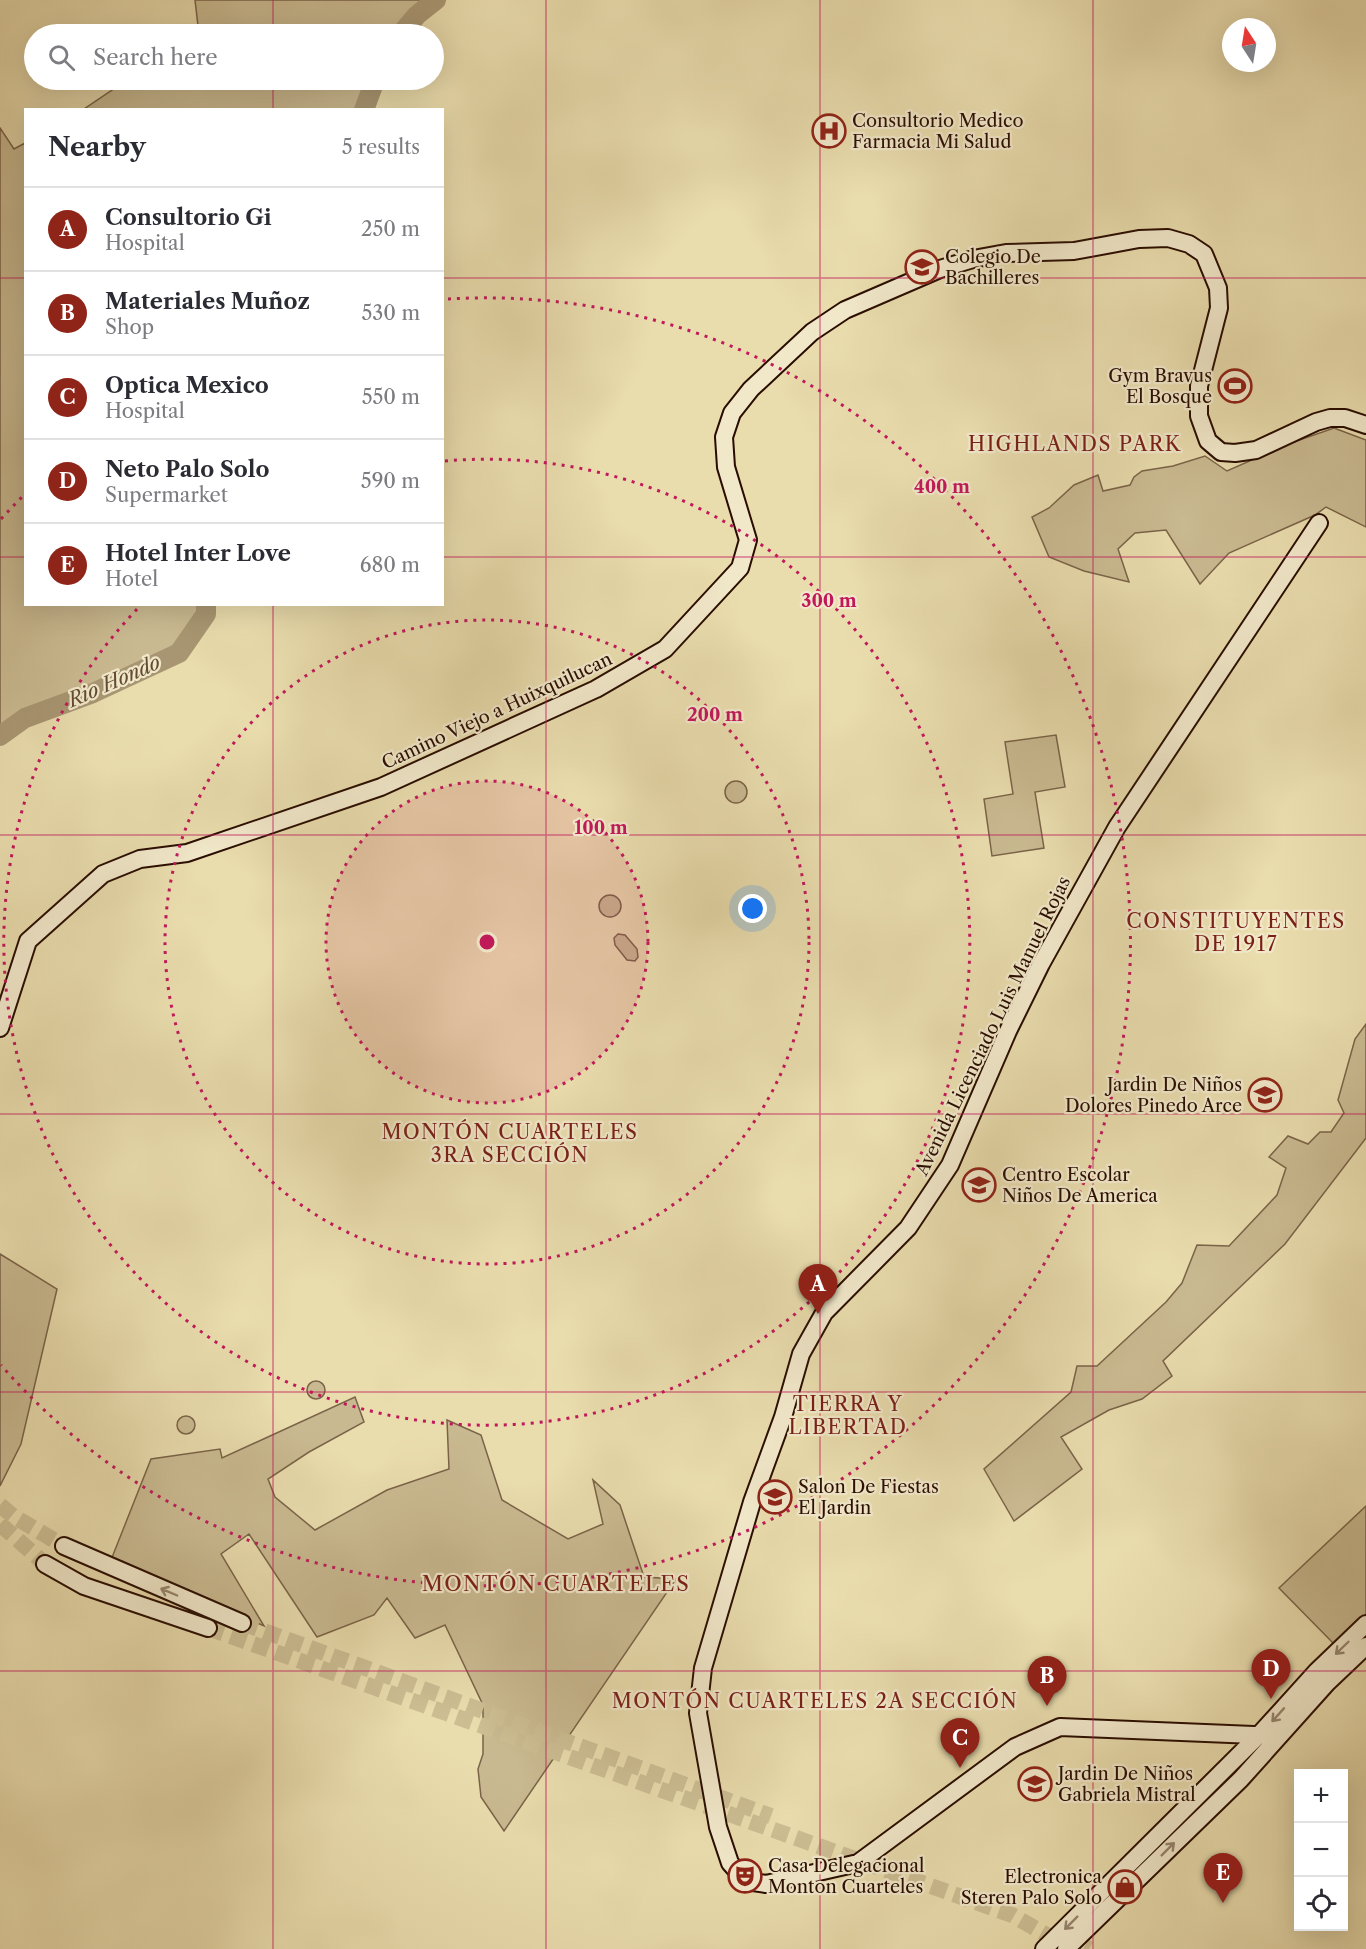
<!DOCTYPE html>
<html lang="en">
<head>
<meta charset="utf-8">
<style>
	body { margin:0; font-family:"Libre Caslon Text",serif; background:#f2f2f3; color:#2b2b33 }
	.controls { position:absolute; right:18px; bottom:18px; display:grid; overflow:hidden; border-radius:0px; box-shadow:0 6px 24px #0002 }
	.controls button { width:54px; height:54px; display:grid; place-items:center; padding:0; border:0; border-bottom:2px solid #e1e1e2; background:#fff; color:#2b2b33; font:30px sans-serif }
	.compass { position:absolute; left:1222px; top:18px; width:54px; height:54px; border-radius:50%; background:#fff; box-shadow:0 6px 24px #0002; rotate:348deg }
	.you { position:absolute; left:753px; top:909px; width:21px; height:21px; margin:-15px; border:4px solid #fff; border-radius:50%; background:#1a73e8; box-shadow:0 0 0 9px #1a73e833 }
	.badge { display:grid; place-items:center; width:39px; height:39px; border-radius:50%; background:#8f2418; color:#fff; font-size:20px; font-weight:700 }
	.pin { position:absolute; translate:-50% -50px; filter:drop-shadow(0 2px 3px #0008) }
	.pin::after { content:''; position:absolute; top:32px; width:21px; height:18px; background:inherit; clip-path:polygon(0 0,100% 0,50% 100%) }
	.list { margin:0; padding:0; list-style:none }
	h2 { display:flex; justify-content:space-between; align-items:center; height:78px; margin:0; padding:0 24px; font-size:26px }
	h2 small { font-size:20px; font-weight:400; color:#7c7c81 }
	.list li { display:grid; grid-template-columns:39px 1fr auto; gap:18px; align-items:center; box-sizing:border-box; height:84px; padding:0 24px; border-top:2px solid #e1e1e2 }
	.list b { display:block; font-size:22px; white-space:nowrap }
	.list p { margin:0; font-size:20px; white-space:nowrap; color:#7c7c81 }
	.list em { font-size:20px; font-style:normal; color:#7c7c81 }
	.icon { flex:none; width:33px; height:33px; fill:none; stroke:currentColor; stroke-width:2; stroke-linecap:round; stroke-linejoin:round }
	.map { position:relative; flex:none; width:1366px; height:1949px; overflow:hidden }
	.search { position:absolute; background:#fff; box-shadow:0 6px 24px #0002; left:24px; top:24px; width:420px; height:66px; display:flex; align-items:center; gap:15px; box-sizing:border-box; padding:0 21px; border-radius:33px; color:#7c7c81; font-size:22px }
	.panel { position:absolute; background:#fff; box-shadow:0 6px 24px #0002; left:24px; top:108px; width:420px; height:498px; border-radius:0px }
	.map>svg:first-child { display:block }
</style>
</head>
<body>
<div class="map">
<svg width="1366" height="1949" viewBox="0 0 1366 1949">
	<rect width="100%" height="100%" fill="#e9dcad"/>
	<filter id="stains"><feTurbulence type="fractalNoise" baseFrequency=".00333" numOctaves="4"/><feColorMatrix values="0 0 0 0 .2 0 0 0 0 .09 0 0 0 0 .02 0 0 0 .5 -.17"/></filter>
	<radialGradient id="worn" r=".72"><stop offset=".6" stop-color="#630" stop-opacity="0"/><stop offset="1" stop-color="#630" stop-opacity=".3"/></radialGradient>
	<path fill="#c9b990" stroke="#7a6348" stroke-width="1.5" d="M195,0H421L396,34H190L198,26Z
		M127,80H369L358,109H84Z
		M0,128L14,149L25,143L26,604L200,605V612L175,648L91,687L22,712L0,728Z
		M1334,428L1366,440V527L1326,507L1315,515L1229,553L1200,584L1166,530L1135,533L1118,549L1129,582L1084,571L1049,557L1032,517L1049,508L1074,485L1098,475L1103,491L1130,485L1134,477L1142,471L1173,466L1205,456L1227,471L1288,444Z
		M1056,735L1065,787L1035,792L1044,848L992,856L984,799L1013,794L1005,742Z
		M725 792a11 11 0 1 1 22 0a11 11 0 1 1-22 0Z
		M599 906a11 11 0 1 1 22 0a11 11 0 1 1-22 0Z
		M618,934L625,935L637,949L638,957L635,961L627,960L615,945L614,938Z
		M1366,1024V1138L1285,1244L1163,1361L1172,1376L1142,1399L1109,1410L1061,1437L1082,1469L1014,1521L984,1469L1071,1392L1077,1366H1097L1166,1302L1182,1283L1197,1245L1229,1246L1277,1195L1286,1168L1269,1157L1288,1136L1308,1144L1320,1132H1331L1344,1113L1338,1100L1355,1039Z
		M0,1254L57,1289L21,1444L0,1486Z
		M307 1390a9 9 0 1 1 18 0a9 9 0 1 1-18 0Z
		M355,1397L364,1422L309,1452L268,1479L275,1497L315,1530L387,1490L449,1469L447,1420L481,1435L502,1500L568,1539L603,1524L593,1480L620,1505L644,1577L676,1579L504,1831L481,1797L478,1769L483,1754V1705L445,1625L415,1638L387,1598L374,1615L317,1637L249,1534L221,1554L264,1626L111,1560L151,1459L220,1449L222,1458Z
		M177 1425a9 9 0 1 1 18 0a9 9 0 1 1-18 0Z
		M1366,1506V1614L1334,1644L1279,1588Z"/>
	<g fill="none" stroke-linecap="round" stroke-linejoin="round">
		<path stroke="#a89672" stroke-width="20" d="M401,34L417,15L436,0
			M364,110L375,80
			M0,736L25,718L93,693L179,653L206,614V604"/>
		<path stroke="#ccbd93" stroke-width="16" stroke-dasharray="16 8" stroke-linecap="butt" d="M0,1505L13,1516L64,1546
			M0,1524L45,1564
			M242,1623L771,1816
			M208,1628L1012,1915L1064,1945
			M1064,1934L1089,1949"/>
		<defs>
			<path id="secondary" d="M0,1028L28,941L103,874L140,859L187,853L381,787L596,689L665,649L740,568L748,540L726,467L724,437L732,413L751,389L812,332L845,310L940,269L973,259L1006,253L1074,251L1139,239L1168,238L1189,244L1204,254L1218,288L1219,308L1199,386V416L1208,441L1221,452L1235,453L1256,450L1316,422L1330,418H1345L1366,425
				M64,1546L242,1623
				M45,1564L84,1586L208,1628
				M1278,1736L1060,1727L1015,1747L858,1863L766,1884L746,1881L730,1863L718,1827L698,1713L703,1668L752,1502L783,1417L801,1354L824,1313L908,1228L950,1165L1008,1031L1041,964L1117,827L1319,523
				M1044,1949L1258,1736L1317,1671L1366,1624
				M1066,1949L1241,1779L1327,1683L1366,1646"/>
		</defs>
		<use href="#secondary" stroke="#2a0d00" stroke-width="20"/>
		<use href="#secondary" stroke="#f1e8ca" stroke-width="16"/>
	</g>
	<defs><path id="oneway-shaft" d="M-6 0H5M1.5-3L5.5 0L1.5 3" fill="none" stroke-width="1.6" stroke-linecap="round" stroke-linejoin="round" transform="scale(1.5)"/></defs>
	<g stroke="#97856f">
		<use href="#oneway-shaft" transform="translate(169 1592) rotate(-157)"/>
		<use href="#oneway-shaft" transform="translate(1342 1648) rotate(136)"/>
		<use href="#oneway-shaft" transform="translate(1278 1715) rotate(132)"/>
		<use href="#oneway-shaft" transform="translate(1168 1849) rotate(-45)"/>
		<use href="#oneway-shaft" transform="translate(1071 1923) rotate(135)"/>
	</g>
	<path fill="none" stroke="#c2185b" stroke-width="1.5" stroke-opacity="0.55" d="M273,0V34M546,0V1949M820,0V1949M1093,0V1949M273,80V110M0,278H26M442,278H1366M0,557H26M442,557H1366M273,604V1949M0,835H1366M0,1114H1366M0,1392H1366M0,1671H1366"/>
	<circle cx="487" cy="942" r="161" fill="#c2185b" fill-opacity=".12"/>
	<g fill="none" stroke="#c2185b" stroke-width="3" stroke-dasharray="3 6">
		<circle cx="487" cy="942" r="161"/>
		<circle cx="487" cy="942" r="322"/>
		<path d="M445 461A483 483 0 1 1 140 606"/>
		<path d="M1 519A644 644 0 0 1 24 495M448 299A644 644 0 1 1 1 1365"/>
	</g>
	<defs>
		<symbol id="hospital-ring" viewBox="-11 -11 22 22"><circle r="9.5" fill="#f1e8ca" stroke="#8f2418" stroke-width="1.5"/><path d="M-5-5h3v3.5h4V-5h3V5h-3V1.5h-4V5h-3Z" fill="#8f2418"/></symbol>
		<symbol id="school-ring" viewBox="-11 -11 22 22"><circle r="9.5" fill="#f1e8ca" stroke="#8f2418" stroke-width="1.5"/><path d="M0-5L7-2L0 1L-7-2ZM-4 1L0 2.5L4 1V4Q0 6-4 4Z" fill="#8f2418"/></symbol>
		<symbol id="stadium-ring" viewBox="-11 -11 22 22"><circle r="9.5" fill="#f1e8ca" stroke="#8f2418" stroke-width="1.5"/><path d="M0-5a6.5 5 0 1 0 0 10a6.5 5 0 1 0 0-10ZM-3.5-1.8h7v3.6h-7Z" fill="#8f2418"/></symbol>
		<symbol id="university-ring" viewBox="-11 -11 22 22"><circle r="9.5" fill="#f1e8ca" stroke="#8f2418" stroke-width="1.5"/><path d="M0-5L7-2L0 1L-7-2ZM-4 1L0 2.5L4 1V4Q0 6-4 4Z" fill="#8f2418"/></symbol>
		<symbol id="theatre-ring" viewBox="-11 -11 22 22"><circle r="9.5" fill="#f1e8ca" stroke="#8f2418" stroke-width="1.5"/><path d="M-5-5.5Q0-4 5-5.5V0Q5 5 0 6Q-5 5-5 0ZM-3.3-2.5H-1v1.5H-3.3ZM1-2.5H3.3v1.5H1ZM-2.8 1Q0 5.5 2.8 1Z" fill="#8f2418"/></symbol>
		<symbol id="shop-ring" viewBox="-11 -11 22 22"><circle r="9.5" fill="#f1e8ca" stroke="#8f2418" stroke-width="1.5"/><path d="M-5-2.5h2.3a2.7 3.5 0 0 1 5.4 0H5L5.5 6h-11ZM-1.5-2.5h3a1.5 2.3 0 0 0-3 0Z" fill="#8f2418"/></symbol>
	</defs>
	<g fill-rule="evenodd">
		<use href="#hospital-ring" x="810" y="112" width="38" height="38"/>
		<use href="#school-ring" x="903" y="248" width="38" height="38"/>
		<use href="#stadium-ring" x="1216" y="367" width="38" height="38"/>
		<use href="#school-ring" x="1246" y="1076" width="38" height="38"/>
		<use href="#school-ring" x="960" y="1166" width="38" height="38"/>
		<use href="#university-ring" x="756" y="1478" width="38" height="38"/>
		<use href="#school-ring" x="1016" y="1765" width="38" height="38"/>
		<use href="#theatre-ring" x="726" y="1857" width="38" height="38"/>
		<use href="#shop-ring" x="1106" y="1868" width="38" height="38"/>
	</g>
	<g text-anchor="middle" stroke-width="4.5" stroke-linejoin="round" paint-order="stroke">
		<g font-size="18" fill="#2a0d00" stroke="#f1e8ca" text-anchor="start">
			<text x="852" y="127">Consultorio Medico<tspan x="852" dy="21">Farmacia Mi Salud</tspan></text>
			<text x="945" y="263">Colegio De<tspan x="945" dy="21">Bachilleres</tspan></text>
			<text x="1212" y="382" text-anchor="end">Gym Bravus<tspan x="1212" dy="21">El Bosque</tspan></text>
			<text x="1242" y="1091" text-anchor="end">Jardin De Niños<tspan x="1242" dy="21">Dolores Pinedo Arce</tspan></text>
			<text x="1002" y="1181">Centro Escolar<tspan x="1002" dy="21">Niños De America</tspan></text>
			<text x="798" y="1493">Salon De Fiestas<tspan x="798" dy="21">El Jardin</tspan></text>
			<text x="1058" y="1780">Jardin De Niños<tspan x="1058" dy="21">Gabriela Mistral</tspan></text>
			<text x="768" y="1872">Casa Delegacional<tspan x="768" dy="21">Monton Cuarteles</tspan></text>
			<text x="1102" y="1883" text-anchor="end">Electronica<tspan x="1102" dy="21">Steren Palo Solo</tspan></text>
		</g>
		<g font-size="18" fill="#2a0d00" stroke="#f1e8ca">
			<text transform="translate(497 711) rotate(-25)" y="6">Camino Viejo a Huixquilucan</text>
			<text transform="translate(993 1026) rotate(-64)" y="6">Avenida Licenciado Luis Manuel Rojas</text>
		</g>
		<g font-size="20" letter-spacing="1.5" fill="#7a1f14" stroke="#f1e8ca">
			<text x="1075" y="451">HIGHLANDS PARK</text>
			<text x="1236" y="928">CONSTITUYENTES<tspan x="1236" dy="23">DE 1917</tspan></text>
			<text x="510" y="1139">MONTÓN CUARTELES<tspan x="510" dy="23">3RA SECCIÓN</tspan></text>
			<text x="848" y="1411">TIERRA Y<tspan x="848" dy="23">LIBERTAD</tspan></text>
			<text x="815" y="1708">MONTÓN CUARTELES 2A SECCIÓN</text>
		</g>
		<g font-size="20" font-style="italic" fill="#634b33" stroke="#f1e8ca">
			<text transform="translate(114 681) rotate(-24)" y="7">Rio Hondo</text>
		</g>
		<g font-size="21" letter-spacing="1.5" fill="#7a1f14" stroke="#f1e8ca">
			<text x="556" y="1591">MONTÓN CUARTELES</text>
		</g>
	</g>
	<circle cx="487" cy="942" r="9" fill="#c2185b" stroke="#f1e8ca" stroke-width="3"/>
	<g font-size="18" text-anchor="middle" font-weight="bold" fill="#c2185b" stroke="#f1e8ca" stroke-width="4.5" stroke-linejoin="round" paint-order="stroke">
		<text x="942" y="493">400 m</text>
		<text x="829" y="607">300 m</text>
		<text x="715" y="721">200 m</text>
		<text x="601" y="834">100 m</text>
	</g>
	<rect width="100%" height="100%" filter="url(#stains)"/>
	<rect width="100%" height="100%" fill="url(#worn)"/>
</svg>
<div class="controls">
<button>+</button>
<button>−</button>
<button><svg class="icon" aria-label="locate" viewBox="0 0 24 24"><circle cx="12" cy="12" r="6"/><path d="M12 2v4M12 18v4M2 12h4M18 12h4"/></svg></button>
</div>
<svg class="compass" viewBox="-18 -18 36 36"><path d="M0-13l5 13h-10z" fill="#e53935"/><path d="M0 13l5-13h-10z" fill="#7c7c81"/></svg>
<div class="you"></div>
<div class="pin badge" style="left:818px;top:1314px">A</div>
<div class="pin badge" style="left:1047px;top:1706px">B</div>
<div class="pin badge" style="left:960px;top:1768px">C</div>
<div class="pin badge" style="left:1271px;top:1699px">D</div>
<div class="pin badge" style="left:1223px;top:1903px">E</div>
<div class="search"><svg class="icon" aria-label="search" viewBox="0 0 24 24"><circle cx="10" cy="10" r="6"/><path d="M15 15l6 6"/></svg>Search here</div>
<section class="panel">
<h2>Nearby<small>5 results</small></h2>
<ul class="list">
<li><span class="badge">A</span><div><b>Consultorio Gi</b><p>Hospital</p></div><em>250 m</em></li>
<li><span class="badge">B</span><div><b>Materiales Muñoz</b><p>Shop</p></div><em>530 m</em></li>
<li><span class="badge">C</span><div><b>Optica Mexico</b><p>Hospital</p></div><em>550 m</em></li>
<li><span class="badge">D</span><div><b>Neto Palo Solo</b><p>Supermarket</p></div><em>590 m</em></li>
<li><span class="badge">E</span><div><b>Hotel Inter Love</b><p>Hotel</p></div><em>680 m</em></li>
</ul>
</section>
</div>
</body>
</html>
